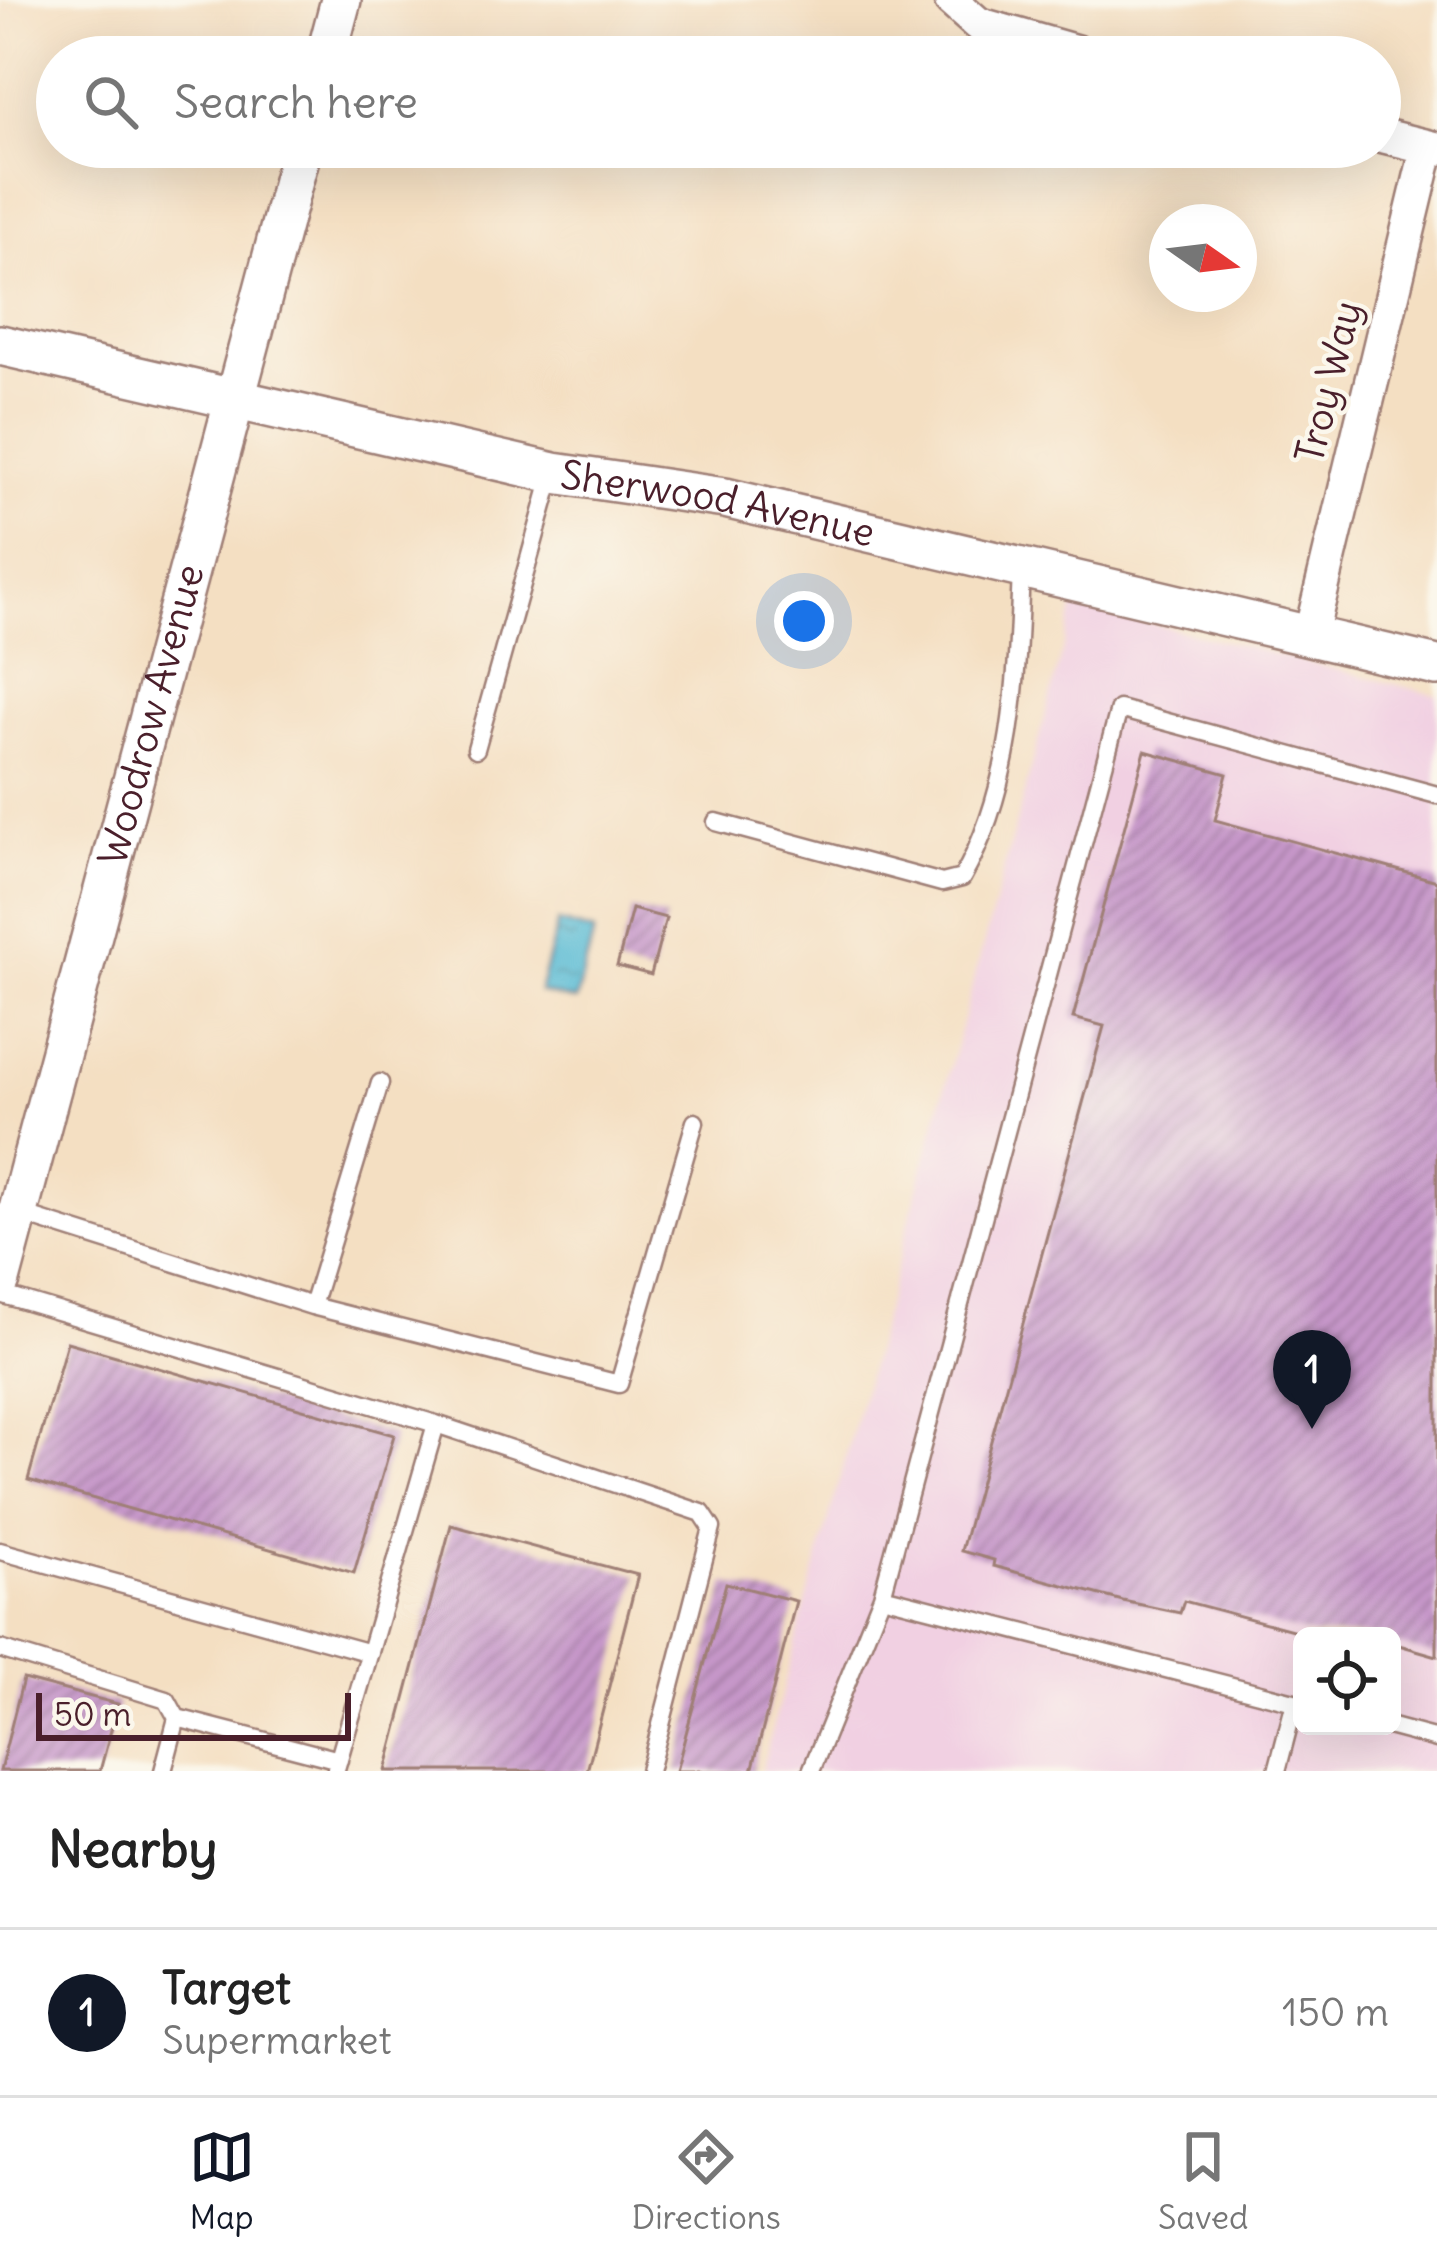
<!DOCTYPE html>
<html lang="en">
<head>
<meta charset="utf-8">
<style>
	body { margin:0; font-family:Delius,sans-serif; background:#f6f6f6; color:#222 }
	.controls { position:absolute; right:36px; bottom:36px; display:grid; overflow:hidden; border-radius:18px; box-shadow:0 12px 48px #0002 }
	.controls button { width:108px; height:108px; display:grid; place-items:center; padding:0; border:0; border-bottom:3px solid #e0e0e0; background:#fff; color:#222; font:60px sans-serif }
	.compass { position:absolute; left:1149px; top:204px; width:108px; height:108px; border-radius:50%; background:#fff; box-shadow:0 12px 48px #0002; rotate:104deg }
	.scale { position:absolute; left:36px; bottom:30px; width:315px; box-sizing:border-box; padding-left:12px; border:6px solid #4a1f2b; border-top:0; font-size:33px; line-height:42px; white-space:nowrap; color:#4a1f2b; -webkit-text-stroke:9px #fbf7ec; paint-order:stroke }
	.you { position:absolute; left:804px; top:621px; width:42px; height:42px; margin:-30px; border:9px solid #fff; border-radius:50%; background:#1a73e8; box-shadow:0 0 0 18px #1a73e833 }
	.badge { display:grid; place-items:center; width:78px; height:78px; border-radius:50%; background:#111827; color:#fff; font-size:39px; font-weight:700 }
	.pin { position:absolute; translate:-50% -99px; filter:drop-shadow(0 3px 6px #0008) }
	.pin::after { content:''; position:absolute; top:63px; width:42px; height:36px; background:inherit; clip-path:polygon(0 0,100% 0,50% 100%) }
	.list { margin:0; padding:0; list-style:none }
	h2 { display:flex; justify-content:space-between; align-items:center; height:156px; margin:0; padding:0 48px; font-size:51px }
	h2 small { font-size:39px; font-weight:400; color:#767676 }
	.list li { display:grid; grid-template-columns:78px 1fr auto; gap:36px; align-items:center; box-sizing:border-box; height:168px; padding:0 48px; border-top:3px solid #e0e0e0 }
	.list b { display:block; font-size:45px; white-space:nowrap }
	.list p { margin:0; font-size:39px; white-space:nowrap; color:#767676 }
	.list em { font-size:39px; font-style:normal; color:#767676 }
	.icon { flex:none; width:66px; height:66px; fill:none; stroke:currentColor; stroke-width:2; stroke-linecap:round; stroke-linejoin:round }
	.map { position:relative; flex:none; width:1437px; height:1771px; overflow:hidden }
	.search { position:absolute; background:#fff; box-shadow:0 12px 48px #0002; left:36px; right:36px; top:36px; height:132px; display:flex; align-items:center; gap:30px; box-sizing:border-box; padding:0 42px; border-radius:66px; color:#767676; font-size:45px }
	.sheet { height:324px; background:#fff }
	nav { display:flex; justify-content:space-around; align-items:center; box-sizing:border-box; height:168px; border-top:3px solid #e0e0e0; background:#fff; font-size:33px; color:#767676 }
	nav a { display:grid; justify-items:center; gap:6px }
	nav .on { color:#111827 }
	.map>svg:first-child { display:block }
</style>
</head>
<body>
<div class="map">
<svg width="1437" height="1771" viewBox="0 0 1437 1771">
	<defs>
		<pattern id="water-ripples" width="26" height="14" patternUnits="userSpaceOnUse" patternTransform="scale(3)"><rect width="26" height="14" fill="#55b9d3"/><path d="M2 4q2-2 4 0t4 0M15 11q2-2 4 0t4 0" fill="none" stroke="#4896ab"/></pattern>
		<pattern id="building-hatch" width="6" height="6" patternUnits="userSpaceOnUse" patternTransform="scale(3)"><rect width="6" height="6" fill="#c697c9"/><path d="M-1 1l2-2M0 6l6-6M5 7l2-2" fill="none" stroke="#a37ba3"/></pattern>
	</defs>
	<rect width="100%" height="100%" fill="#fbf7ec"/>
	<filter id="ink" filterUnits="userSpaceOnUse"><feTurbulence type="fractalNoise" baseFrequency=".00833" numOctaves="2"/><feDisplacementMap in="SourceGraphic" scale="24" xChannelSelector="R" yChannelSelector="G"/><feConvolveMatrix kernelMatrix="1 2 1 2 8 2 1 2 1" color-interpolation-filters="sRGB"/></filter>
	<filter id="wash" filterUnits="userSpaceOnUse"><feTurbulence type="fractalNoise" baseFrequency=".004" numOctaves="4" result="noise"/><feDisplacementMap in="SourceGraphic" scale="48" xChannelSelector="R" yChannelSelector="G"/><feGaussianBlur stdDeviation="2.7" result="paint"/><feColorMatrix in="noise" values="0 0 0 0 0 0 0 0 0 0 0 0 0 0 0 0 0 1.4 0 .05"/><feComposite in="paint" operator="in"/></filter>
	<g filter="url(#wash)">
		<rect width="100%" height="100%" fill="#f4dfc2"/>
		<path fill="#f1d0e2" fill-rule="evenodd" d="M1075,604L1437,695V1771H761ZM1302,1636H1392V1726H1302Z"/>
		<path fill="url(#water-ripples)" stroke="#506c7f" stroke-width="3" d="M558,922L594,932L576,1001L539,992Z"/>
		<g id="blocks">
			<path fill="url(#building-hatch)" d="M1145,751L1227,774L1215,820L1437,881V1656L1392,1643V1636H1315L1184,1601L1180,1613L1123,1601L993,1566L994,1560L961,1551L1104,1026L1073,1018Z
				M632,909L666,918L651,975L617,966Z
				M67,1342L394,1435L354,1573L28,1480Z
				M451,1525L638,1575L587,1771H386Z
				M726,1583L796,1601L752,1771H676Z
				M23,1679L118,1704L100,1771H0Z"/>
		</g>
	</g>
	<g filter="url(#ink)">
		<use href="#blocks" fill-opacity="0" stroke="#9f7f76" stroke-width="3"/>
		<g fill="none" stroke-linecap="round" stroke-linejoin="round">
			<defs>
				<path id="service" d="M476,749L553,473
					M716,822L942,883L962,878C1015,785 1017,673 1021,569
					M18,1213L312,1306L619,1384L695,1122
					M0,1294L436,1424L702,1513L712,1528L649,1771
					M312,1306L380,1083
					M0,1551L370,1653
					M882,1596L1302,1704
					M0,1649L167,1700L177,1718L339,1760
					M1388,1726L1437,1739
					M336,1769L436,1424
					M163,1771L177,1718
					M811,1771L882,1596L1119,709L1437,795
					M1277,1771L1295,1702"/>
				<path id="minor" d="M951,0L978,24L1094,57
					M1380,135L1437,149
					M1310,637L1428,147"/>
				<g id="tertiary">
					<path d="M326,57L341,0"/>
					<path id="s1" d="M0,345L554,473L725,498L1437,666"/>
					<path id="s2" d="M0,1280L302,147"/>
				</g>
			</defs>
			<use href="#service" stroke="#9f7f76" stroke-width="21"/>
			<use href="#minor" stroke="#9f7f76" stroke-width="38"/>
			<use href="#tertiary" stroke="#9f7f76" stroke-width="44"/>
			<use href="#service" stroke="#fff" stroke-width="16"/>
			<use href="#minor" stroke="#fff" stroke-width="33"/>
			<use href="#tertiary" stroke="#fff" stroke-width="39"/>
		</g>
	</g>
	<g text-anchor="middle" stroke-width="9" stroke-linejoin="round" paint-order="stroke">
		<g font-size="39" fill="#4a1f2b" stroke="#fbf7ec">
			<text transform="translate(1328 382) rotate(-76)" y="14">Troy Way</text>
			<text dy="14" stroke="none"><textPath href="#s1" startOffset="735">Sherwood Avenue</textPath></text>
			<text dy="14" stroke="none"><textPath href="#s2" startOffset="585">Woodrow Avenue</textPath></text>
		</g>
	</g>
</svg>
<div class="controls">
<button><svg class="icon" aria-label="locate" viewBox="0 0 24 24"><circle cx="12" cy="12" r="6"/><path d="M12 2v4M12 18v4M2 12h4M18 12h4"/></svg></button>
</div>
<svg class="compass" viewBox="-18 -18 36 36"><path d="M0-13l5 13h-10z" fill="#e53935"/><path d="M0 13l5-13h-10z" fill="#767676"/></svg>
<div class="scale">50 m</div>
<div class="you"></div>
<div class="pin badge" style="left:1312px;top:1429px">1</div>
<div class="search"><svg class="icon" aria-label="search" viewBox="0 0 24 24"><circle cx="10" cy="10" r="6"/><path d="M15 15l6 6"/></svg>Search here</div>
</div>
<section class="sheet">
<h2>Nearby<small></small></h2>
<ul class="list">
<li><span class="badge">1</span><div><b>Target</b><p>Supermarket</p></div><em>150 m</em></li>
</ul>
</section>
<nav>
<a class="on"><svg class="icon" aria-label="map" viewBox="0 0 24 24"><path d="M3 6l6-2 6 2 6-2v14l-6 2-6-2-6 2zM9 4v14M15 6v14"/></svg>Map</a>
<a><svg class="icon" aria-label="directions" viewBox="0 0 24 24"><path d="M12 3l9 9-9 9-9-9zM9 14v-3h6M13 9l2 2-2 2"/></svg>Directions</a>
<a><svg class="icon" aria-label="saved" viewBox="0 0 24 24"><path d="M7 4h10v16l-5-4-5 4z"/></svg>Saved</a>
</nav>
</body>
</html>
